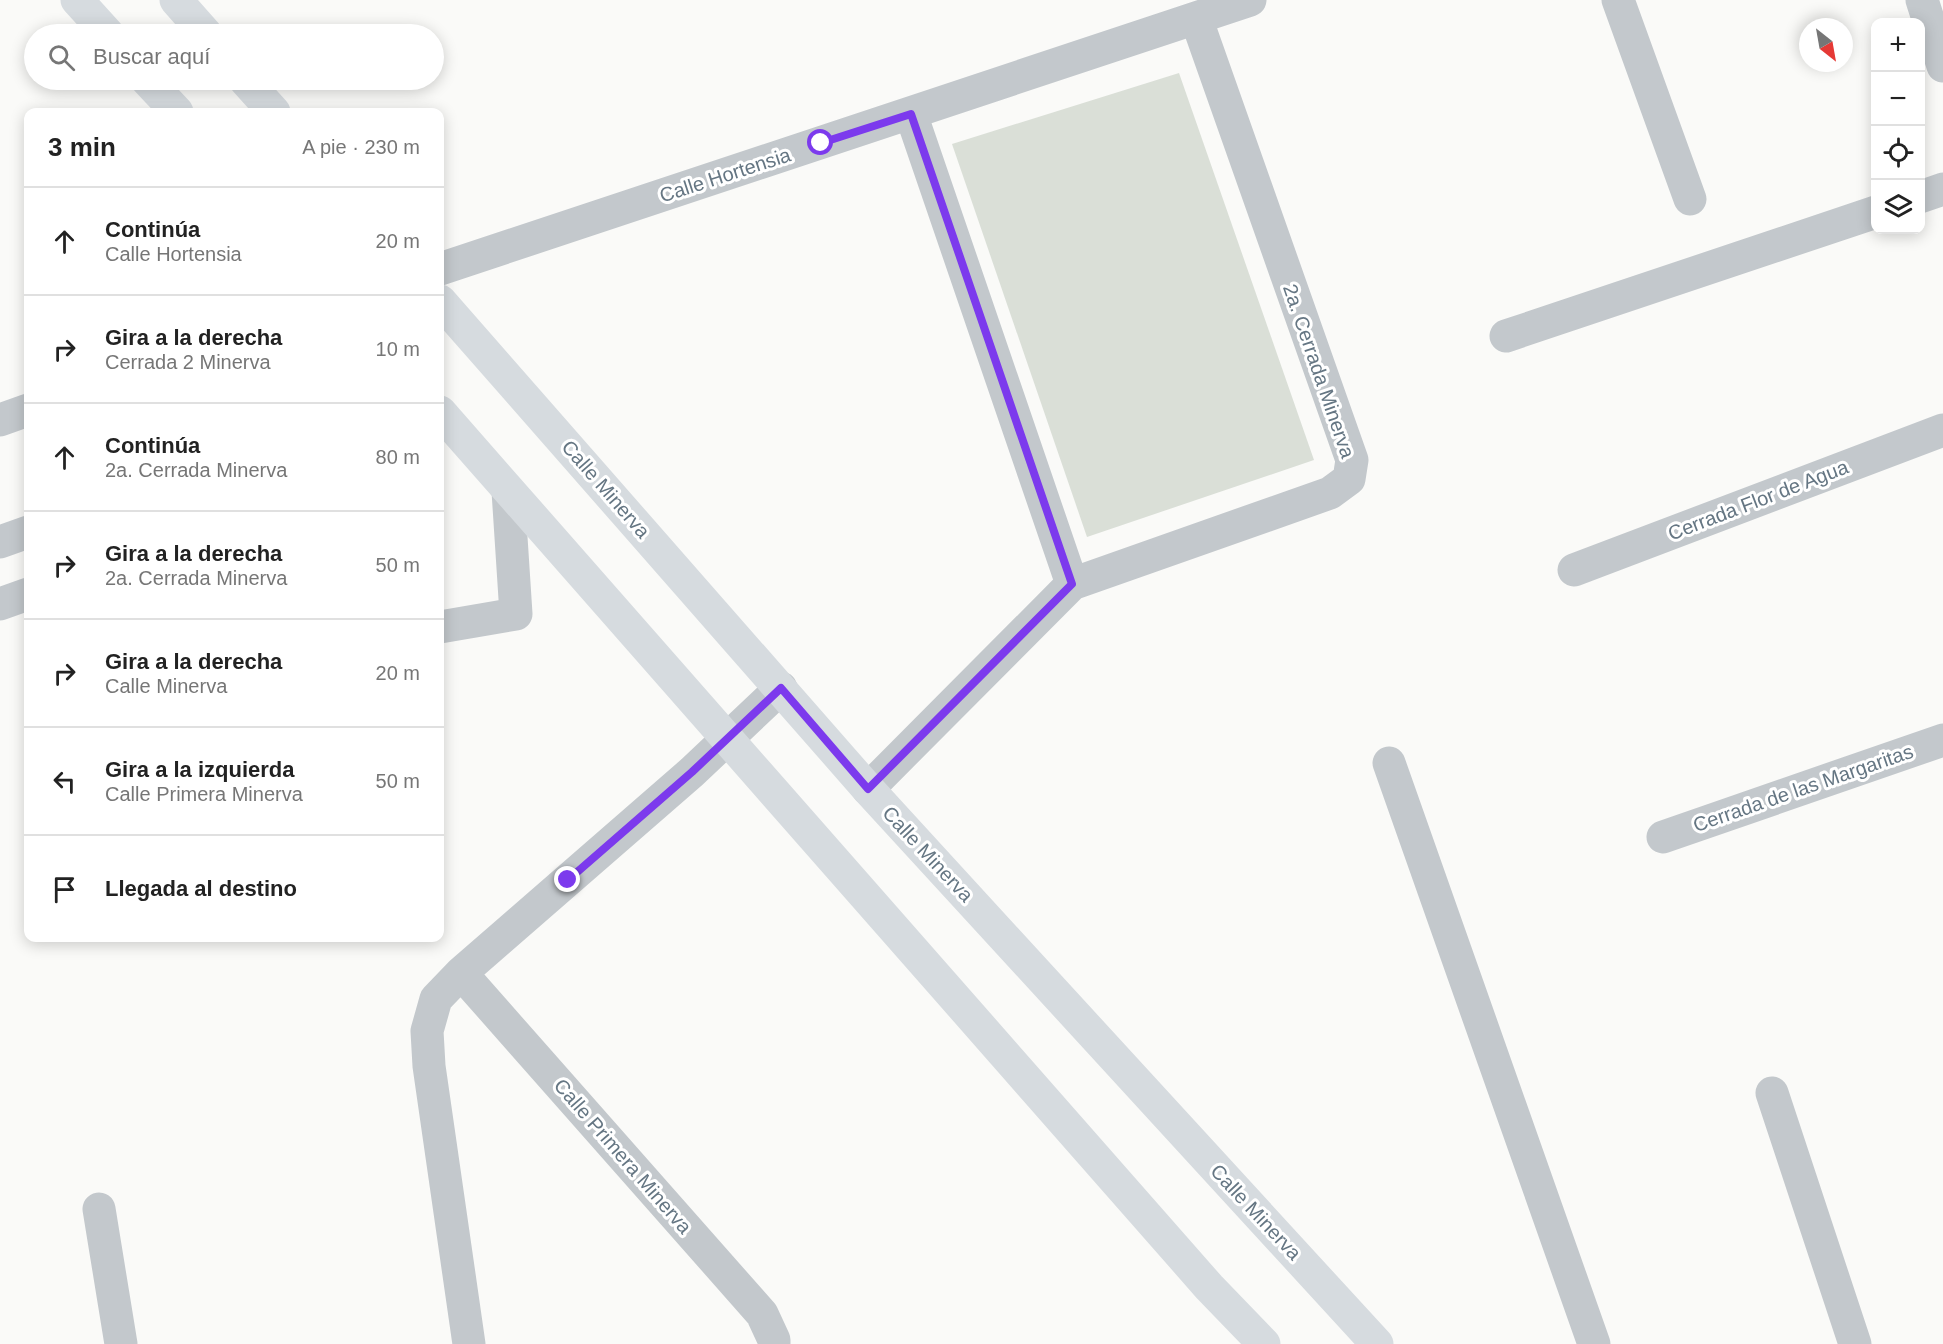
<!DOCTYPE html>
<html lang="es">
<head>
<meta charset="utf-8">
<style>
	body { margin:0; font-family:Arial,sans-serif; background:#f2f2f2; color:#222 }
	.controls { position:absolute; right:18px; top:18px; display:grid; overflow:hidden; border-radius:12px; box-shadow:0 3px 15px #0003 }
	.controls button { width:54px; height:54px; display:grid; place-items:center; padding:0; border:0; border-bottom:2px solid #e0e0e0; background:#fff; color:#222; font:30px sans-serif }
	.compass { position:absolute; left:1799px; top:18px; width:54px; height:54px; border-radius:50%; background:#fff; box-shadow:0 3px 15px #0003; rotate:149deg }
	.stop { position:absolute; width:18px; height:18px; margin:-14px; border:4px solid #7c3aed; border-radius:50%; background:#fff }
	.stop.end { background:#7c3aed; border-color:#fff; box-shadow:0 2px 6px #0008 }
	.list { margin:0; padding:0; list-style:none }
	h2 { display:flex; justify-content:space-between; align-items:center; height:78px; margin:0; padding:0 24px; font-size:26px }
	h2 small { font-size:20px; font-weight:400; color:#767676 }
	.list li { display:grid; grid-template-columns:39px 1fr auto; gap:18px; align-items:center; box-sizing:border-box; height:108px; padding:0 24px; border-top:2px solid #e0e0e0 }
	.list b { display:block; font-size:22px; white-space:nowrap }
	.list p { margin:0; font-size:20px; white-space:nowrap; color:#767676 }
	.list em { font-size:20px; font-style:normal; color:#767676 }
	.icon { flex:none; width:33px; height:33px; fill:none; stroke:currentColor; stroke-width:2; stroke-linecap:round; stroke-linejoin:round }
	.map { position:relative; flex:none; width:1943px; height:1344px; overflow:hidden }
	.search { position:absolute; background:#fff; box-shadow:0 3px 15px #0003; left:24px; top:24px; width:420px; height:66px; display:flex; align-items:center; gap:15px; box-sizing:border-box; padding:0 21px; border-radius:33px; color:#767676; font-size:22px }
	.panel { position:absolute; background:#fff; box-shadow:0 3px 15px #0003; left:24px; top:108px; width:420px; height:834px; border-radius:12px }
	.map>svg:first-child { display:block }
</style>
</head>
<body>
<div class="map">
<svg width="1943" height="1344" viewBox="0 0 1943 1344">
	<rect width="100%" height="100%" fill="#fafaf8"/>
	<path fill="#dadfd7" d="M1179,73L1314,460L1087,537L952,144Z"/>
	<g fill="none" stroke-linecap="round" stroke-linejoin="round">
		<path stroke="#c3c8cc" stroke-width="33" d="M1618,0L1690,199
			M1922,0L1943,66
			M911,114L1072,584
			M1920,197L1943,189
			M440,269L1250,0
			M1506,336L1876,212
			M0,420L28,410
			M0,542L28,532
			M1574,570L1943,430
			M0,604L28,594
			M440,627L516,614L508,491
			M1389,763L1594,1344
			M868,789L1072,584L1330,493L1349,479L1352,460L1196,18
			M1663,837L1943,740
			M461,973L762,1314L774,1340V1344
			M1772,1093L1855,1344
			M99,1209L121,1344
			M469,1344L429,1066L427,1031L436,999L461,973L692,772L781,688"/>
		<path stroke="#d6dbdf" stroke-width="33" d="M77,0L108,34
			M176,0L206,34
			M147,80L177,112
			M245,80L274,112
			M440,301L868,789L1377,1344
			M440,412L1209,1287L1264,1344"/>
	</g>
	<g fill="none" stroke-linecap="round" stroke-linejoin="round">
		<path stroke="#7c3aed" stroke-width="8" d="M568,880L692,772L781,688L868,789L1072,584L911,114L821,143"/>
	</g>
	<g text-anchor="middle" stroke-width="6" stroke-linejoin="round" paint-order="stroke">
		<g font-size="20" fill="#657683" stroke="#fff">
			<text transform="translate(725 175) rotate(-18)" y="7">Calle Hortensia</text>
			<text transform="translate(1319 371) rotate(71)" y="7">2a. Cerrada Minerva</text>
			<text transform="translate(606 489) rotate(49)" y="7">Calle Minerva</text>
			<text transform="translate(1758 500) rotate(-21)" y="7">Cerrada Flor de Agua</text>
			<text transform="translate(1803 788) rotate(-19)" y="7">Cerrada de las Margaritas</text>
			<text transform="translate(928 854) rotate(47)" y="7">Calle Minerva</text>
			<text transform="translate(623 1156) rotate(49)" y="7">Calle Primera Minerva</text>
			<text transform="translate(1256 1212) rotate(47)" y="7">Calle Minerva</text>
		</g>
	</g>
</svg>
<div class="controls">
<button>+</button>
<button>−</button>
<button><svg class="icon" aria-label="locate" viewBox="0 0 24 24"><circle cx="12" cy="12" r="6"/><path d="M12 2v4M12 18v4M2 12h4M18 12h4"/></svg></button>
<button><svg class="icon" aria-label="layers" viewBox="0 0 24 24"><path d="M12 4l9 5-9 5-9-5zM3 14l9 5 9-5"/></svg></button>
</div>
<svg class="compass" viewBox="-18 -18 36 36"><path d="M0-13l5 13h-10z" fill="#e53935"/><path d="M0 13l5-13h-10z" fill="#767676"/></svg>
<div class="stop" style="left:821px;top:143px"></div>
<div class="stop end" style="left:568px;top:880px"></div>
<div class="search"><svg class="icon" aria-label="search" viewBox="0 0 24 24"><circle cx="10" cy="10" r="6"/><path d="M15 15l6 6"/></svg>Buscar aquí</div>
<section class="panel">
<h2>3 min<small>A pie · 230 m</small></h2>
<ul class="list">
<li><svg class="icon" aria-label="ahead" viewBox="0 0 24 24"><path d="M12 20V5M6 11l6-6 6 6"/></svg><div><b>Continúa</b><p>Calle Hortensia</p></div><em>20 m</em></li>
<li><svg class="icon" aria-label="right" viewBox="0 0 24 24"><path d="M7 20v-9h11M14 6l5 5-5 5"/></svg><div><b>Gira a la derecha</b><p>Cerrada 2 Minerva</p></div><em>10 m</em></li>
<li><svg class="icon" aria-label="ahead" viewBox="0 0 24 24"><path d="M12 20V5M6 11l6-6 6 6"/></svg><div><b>Continúa</b><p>2a. Cerrada Minerva</p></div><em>80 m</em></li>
<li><svg class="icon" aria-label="right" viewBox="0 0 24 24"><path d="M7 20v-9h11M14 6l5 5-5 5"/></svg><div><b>Gira a la derecha</b><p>2a. Cerrada Minerva</p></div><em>50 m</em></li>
<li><svg class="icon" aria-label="right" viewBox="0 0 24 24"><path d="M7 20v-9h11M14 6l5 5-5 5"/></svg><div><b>Gira a la derecha</b><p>Calle Minerva</p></div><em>20 m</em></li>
<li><svg class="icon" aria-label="left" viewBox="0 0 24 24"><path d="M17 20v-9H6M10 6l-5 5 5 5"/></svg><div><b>Gira a la izquierda</b><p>Calle Primera Minerva</p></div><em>50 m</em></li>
<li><svg class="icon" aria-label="arrive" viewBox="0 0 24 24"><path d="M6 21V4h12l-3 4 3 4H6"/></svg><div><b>Llegada al destino</b></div></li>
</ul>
</section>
</div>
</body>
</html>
